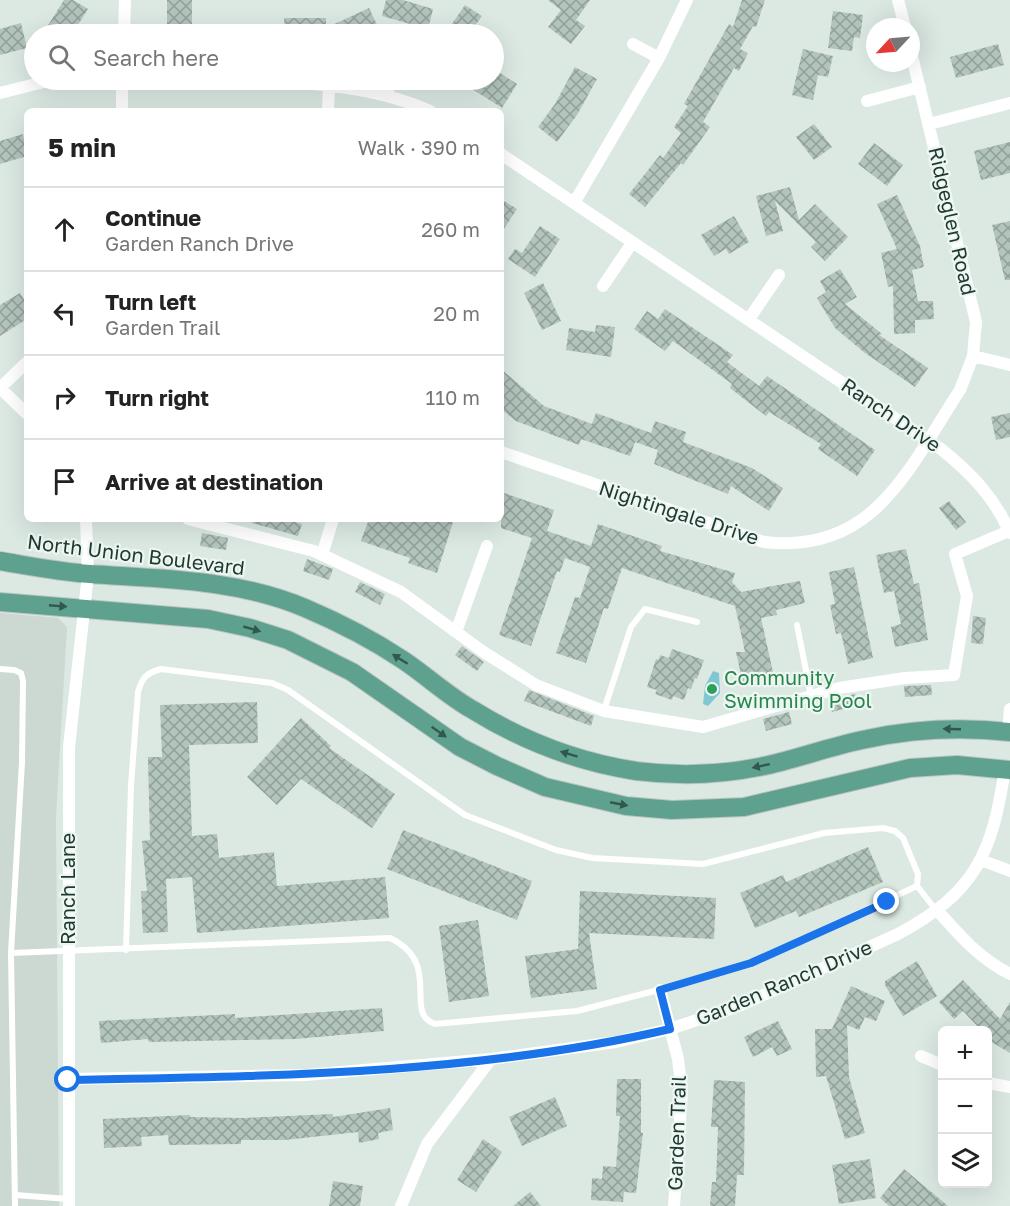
<!DOCTYPE html>
<html lang="en">
<head>
<meta charset="utf-8">
<style>
	body { margin:0; font-family:"Golos Text",sans-serif; background:#f6f6f6; color:#222 }
	.controls { position:absolute; right:18px; bottom:18px; display:grid; overflow:hidden; border-radius:9px; box-shadow:0 6px 24px #0002 }
	.controls button { width:54px; height:54px; display:grid; place-items:center; padding:0; border:0; border-bottom:2px solid #e0e0e0; background:#fff; color:#222; font:30px sans-serif }
	.compass { position:absolute; left:866px; top:18px; width:54px; height:54px; border-radius:50%; background:#fff; box-shadow:0 6px 24px #0002; rotate:244deg }
	.stop { position:absolute; width:18px; height:18px; margin:-14px; border:4px solid #1a73e8; border-radius:50%; background:#fff }
	.stop.end { background:#1a73e8; border-color:#fff; box-shadow:0 2px 6px #0008 }
	.list { margin:0; padding:0; list-style:none }
	h2 { display:flex; justify-content:space-between; align-items:center; height:78px; margin:0; padding:0 24px; font-size:26px }
	h2 small { font-size:20px; font-weight:400; color:#767676 }
	.list li { display:grid; grid-template-columns:39px 1fr auto; gap:18px; align-items:center; box-sizing:border-box; height:84px; padding:0 24px; border-top:2px solid #e0e0e0 }
	.list b { display:block; font-size:22px; white-space:nowrap }
	.list p { margin:0; font-size:20px; white-space:nowrap; color:#767676 }
	.list em { font-size:20px; font-style:normal; color:#767676 }
	.icon { flex:none; width:33px; height:33px; fill:none; stroke:currentColor; stroke-width:2; stroke-linecap:round; stroke-linejoin:round }
	.map { position:relative; flex:none; width:1010px; height:1206px; overflow:hidden }
	.search { position:absolute; background:#fff; box-shadow:0 6px 24px #0002; left:24px; top:24px; width:480px; height:66px; display:flex; align-items:center; gap:15px; box-sizing:border-box; padding:0 21px; border-radius:33px; color:#767676; font-size:22px }
	.panel { position:absolute; background:#fff; box-shadow:0 6px 24px #0002; left:24px; top:108px; width:480px; height:414px; border-radius:9px }
	.map>svg:first-child { display:block }
</style>
</head>
<body>
<div class="map">
<svg width="1010" height="1206" viewBox="0 0 1010 1206">
	<defs>
		<pattern id="building-cross-hatch" width="8" height="8" patternUnits="userSpaceOnUse" patternTransform="scale(1.5)"><rect width="8" height="8" fill="#b2c4bc"/><path d="M0 0l8 8M0 8l8-8" fill="none" stroke="#90a099"/></pattern>
	</defs>
	<rect width="100%" height="100%" fill="#dce9e3"/>
	<path fill="#cbd9d2" d="M0,613L58,618L67,627L56,818L59,1206H0Z"/>
	<path fill="#81c7d2" d="M713,671L719,673L720,693L708,706L703,704L705,686Z"/>
	<path fill="url(#building-cross-hatch)" d="M64,0H73L88,9L72,34H59L47,27Z
		M167,0H192V34H167Z
		M386,0H403L433,9L428,29L382,16Z
		M548,0H590L576,20L585,26L571,44L548,27L561,10Z
		M742,0H765L756,27L753,26L740,49L748,53L739,71L734,68L703,122L710,127L683,165L681,163L645,207L629,194L660,155L663,158L681,133L674,127L688,106L684,104L729,24L733,27Z
		M465,5L482,16L469,34H445Z
		M369,8L378,27L364,34H285L284,18H326V28Z
		M833,11L863,15L860,38L854,37L852,51L828,48Z
		M21,23L27,48L0,55V29Z
		M998,44L1004,65L956,78L950,57Z
		M803,49L833,56L828,77L818,75L813,100L792,95Z
		M575,67L597,79L577,115L557,142L538,127L555,104Z
		M494,69L517,84L502,108L458,80H494Z
		M814,124L832,147L814,160L796,137Z
		M23,134L27,156L0,164V141Z
		M1010,142V173L981,180L974,151Z
		M874,143L903,165L887,186L858,164Z
		M790,187L799,220L815,204L848,237L825,261L811,247L816,242L775,201L783,231L766,236L756,196Z
		M897,195L920,246L924,267L912,270L918,301H933L934,319L915,320V333L894,334L893,286L888,287L881,253L897,249L877,204Z
		M501,199L517,209L501,233Z
		M734,216L749,242L729,254L726,249L714,256L701,235Z
		M1010,221V280H1005L992,225Z
		M540,226L560,239L535,277L508,259L515,249L522,253Z
		M840,269L857,297L845,304L882,334L879,335L928,368L915,387L865,353L835,328L817,298L826,292L820,281Z
		M543,283L561,321L542,330L524,293Z
		M20,293L27,304V319L0,336V305Z
		M665,309L733,355L727,362L759,386L767,376L875,450L857,476L818,449L821,444L769,412L766,416L730,388L732,384L673,341L665,351L634,329L647,311L658,319Z
		M596,325L615,327L611,357L566,350L569,328L595,332Z
		M501,369L544,406L592,424L596,413L651,433L655,421L686,432L683,442L752,468L783,488L769,511L731,486L728,494L654,464L658,450L635,442L630,456L581,439L579,445L516,421L501,409Z
		M1010,413V437L996,440L991,417Z
		M501,492L554,510L547,531L591,546L598,524L662,546L660,551L735,573L732,582L741,592L800,581L805,603L776,610L777,615L761,618L774,677L743,684L736,652H745L735,606L622,568L608,609L604,608L586,663L556,653L575,597L580,598L590,567L565,558L560,572L557,571L531,646L499,635L532,538L501,528Z
		M949,501L966,522L956,530L939,508Z
		M252,519H285L302,524L298,536L252,523Z
		M369,519H454L437,573L408,563L410,558L361,541Z
		M202,533L228,538L226,550L200,546Z
		M906,549L914,584L919,583L928,640L895,647L891,627L901,624L894,591L884,593L876,555Z
		M307,559L333,569L329,580L303,571Z
		M854,567L873,658L848,664L841,633L836,634L830,605L835,604L829,572Z
		M360,582L385,594L380,605L355,592Z
		M973,616L986,618L983,644L971,643Z
		M462,646L484,662L477,671L455,655Z
		M672,649L704,660L697,679L695,678L691,689L688,688L684,700L673,696L672,700L655,694L657,690L647,687L656,659L659,660L660,655L669,658Z
		M931,685L932,695L905,697L904,686Z
		M529,690L594,716L591,726L524,701Z
		M855,694L858,705L832,712L829,700Z
		M257,702L258,743L189,745L192,836L217,834L219,858L274,852L277,886L385,877L389,918L197,933L192,877L166,879L168,932L143,933L141,891H147L142,841L150,840L148,757H162L160,705Z
		M789,712L792,724L766,731L763,719Z
		M301,718L331,746L329,748L395,794L372,828L301,779L277,805L247,777Z
		M403,830L532,881L517,920L387,869Z
		M868,847L883,882L799,917L796,911L755,928L740,893L783,875L786,882Z
		M580,891L716,898L714,939L589,933L597,989L531,998L525,956L578,949Z
		M478,920L489,996L449,1002L439,926Z
		M917,961L937,996L903,1016L885,985V981Z
		M963,980L1000,1019L1010,1002V1053L990,1041L987,1030H981L963,1011L954,1019L939,1002Z
		M851,986L885,1001L876,1021L865,1017L859,1030L847,1025L849,1077L865,1133L845,1139L826,1076L816,1077L815,1029H832Z
		M382,1008L384,1031L296,1039L149,1042L148,1039L101,1043L99,1021L235,1014V1018Z
		M778,1021L792,1049L777,1056L772,1047L753,1057L744,1037Z
		M617,1079H641V1133H643L636,1193L624,1192L623,1202L591,1200L592,1178L602,1179L603,1166L616,1167L620,1116H616Z
		M714,1080L745,1082L744,1175H737L735,1206H710L712,1182H716L718,1127H711Z
		M555,1097L567,1126L522,1146L509,1117Z
		M390,1108L393,1130L378,1133L379,1139L359,1143L358,1132L285,1140H241V1144L169,1145L168,1135L141,1137L142,1146L104,1148L103,1119L190,1115V1117L242,1118L333,1114V1117Z
		M483,1139L502,1152L476,1192L457,1180Z
		M870,1159L876,1198L839,1204L832,1165Z
		M904,1169L948,1206H889L880,1198Z
		M333,1181L363,1186L360,1206H329Z
		M530,1192L541,1206H513Z"/>
	<g fill="none" stroke-linecap="round" stroke-linejoin="round">
		<defs>
			<path id="primary" d="M0,561C30,566 60,572 90,574C163,579 236,579 305,608C338,622 373,640 403,660C427,676 448,696 473,710C523,741 578,762 636,771C676,776 719,775 759,767C795,760 830,746 867,739C914,729 962,727 1010,732
				M0,602L208,619L250,628L288,640L352,672L460,747L497,766L545,787L626,806L672,810L744,807L910,768L957,765L1010,770"/>
		</defs>
		<use href="#primary" stroke="#bcc4c1" stroke-width="20"/>
		<path stroke="#fff" stroke-width="6" d="M797,625L811,696
			M0,669L14,670L21,673L23,681L22,762L11,953L15,1206
			M604,710L631,627L645,609L697,622
			M126,950L131,785L138,692C142,678 146,673 161,669L272,683L288,690L465,815L556,850L592,858L703,864L824,833L883,828L895,831L903,838L918,874L917,886L936,910
			M11,953L390,938C444,964 402,1013 435,1024L577,1011L693,981L751,963L917,886
			M15,1195L69,1199"/>
		<path stroke="#fff" stroke-width="12" d="M898,0L905,27
			M124,34L125,0
			M633,44L659,58
			M174,80C258,83 352,76 430,111
			M0,93L52,80
			M387,95L390,80
			M867,101L920,87
			M122,111V80
			M328,111L329,86
			M929,124L1010,103
			M501,154L941,449C971,473 995,498 1010,533
			M574,203L659,58L687,0
			M603,286L632,243
			M749,319L779,275
			M973,356L1010,365
			M27,362L0,388L27,414
			M501,452L764,542C875,555 909,467 960,390L973,356L976,322L911,52
			M188,519L314,551L401,592L485,653L536,685L604,711L703,727L839,688L905,678L954,675L967,596L955,554L1009,531
			M322,555L333,519
			M456,632L487,546
			M1008,731L1010,709
			M981,860L1010,871
			M937,910C960,936 979,958 1010,974
			M660,990L678,1059L682,1092L674,1206
			M921,1056L942,1065
			M68,1079L306,1075L491,1059L616,1042L670,1029L739,1006L898,934C976,892 992,854 1005,769
			M988,1083L1010,1087
			M69,1206V747L88,574L86,519
			M401,1206L427,1144L491,1059"/>
		<use href="#primary" stroke="#5fa18f" stroke-width="18"/>
	</g>
	<defs><path id="oneway-solid" d="M-6-.8H1V-3.2L6.5 0L1 3.2V.8H-6Z" transform="scale(1.5)"/></defs>
	<g fill="#32584d">
		<use href="#oneway-solid" transform="translate(58 606) rotate(5)"/>
		<use href="#oneway-solid" transform="translate(252 629) rotate(16)"/>
		<use href="#oneway-solid" transform="translate(400 659) rotate(-148)"/>
		<use href="#oneway-solid" transform="translate(952 729) rotate(-178)"/>
		<use href="#oneway-solid" transform="translate(439 732) rotate(35)"/>
		<use href="#oneway-solid" transform="translate(569 754) rotate(-163)"/>
		<use href="#oneway-solid" transform="translate(761 766) rotate(168)"/>
		<use href="#oneway-solid" transform="translate(619 804) rotate(11)"/>
	</g>
	<g fill="none" stroke-linecap="round" stroke-linejoin="round">
		<path stroke="#1a73e8" stroke-width="8" d="M68,1080C268,1076 473,1075 670,1029L660,990L751,963L887,902"/>
	</g>
	<circle fill="#2e9e5b" stroke="#edf6f1" stroke-width="2" cx="712" cy="689" r="6"/>
	<g text-anchor="middle" stroke-width="4.5" stroke-linejoin="round" paint-order="stroke">
		<g font-size="20" fill="#1e3931" stroke="#edf6f1">
			<text transform="translate(952 221) rotate(77)" y="7">Ridgeglen Road</text>
			<text transform="translate(891 415) rotate(34)" y="7">Ranch Drive</text>
			<text transform="translate(679 513) rotate(18)" y="7">Nightingale Drive</text>
			<text transform="translate(136 555) rotate(7)" y="7">North Union Boulevard</text>
			<text transform="translate(68 889) rotate(-90)" y="7">Ranch Lane</text>
			<text transform="translate(784 983) rotate(-23)" y="7">Garden Ranch Drive</text>
			<text transform="translate(677 1133) rotate(-88)" y="7">Garden Trail</text>
		</g>
		<g font-size="20" fill="#27864d" stroke="#edf6f1" text-anchor="start">
			<text x="724" y="685">Community<tspan x="724" dy="23">Swimming Pool</tspan></text>
		</g>
	</g>
</svg>
<div class="controls">
<button>+</button>
<button>−</button>
<button><svg class="icon" aria-label="layers" viewBox="0 0 24 24"><path d="M12 4l9 5-9 5-9-5zM3 14l9 5 9-5"/></svg></button>
</div>
<svg class="compass" viewBox="-18 -18 36 36"><path d="M0-13l5 13h-10z" fill="#e53935"/><path d="M0 13l5-13h-10z" fill="#767676"/></svg>
<div class="stop" style="left:68px;top:1080px"></div>
<div class="stop end" style="left:887px;top:902px"></div>
<div class="search"><svg class="icon" aria-label="search" viewBox="0 0 24 24"><circle cx="10" cy="10" r="6"/><path d="M15 15l6 6"/></svg>Search here</div>
<section class="panel">
<h2>5 min<small>Walk · 390 m</small></h2>
<ul class="list">
<li><svg class="icon" aria-label="ahead" viewBox="0 0 24 24"><path d="M12 20V5M6 11l6-6 6 6"/></svg><div><b>Continue</b><p>Garden Ranch Drive</p></div><em>260 m</em></li>
<li><svg class="icon" aria-label="left" viewBox="0 0 24 24"><path d="M17 20v-9H6M10 6l-5 5 5 5"/></svg><div><b>Turn left</b><p>Garden Trail</p></div><em>20 m</em></li>
<li><svg class="icon" aria-label="right" viewBox="0 0 24 24"><path d="M7 20v-9h11M14 6l5 5-5 5"/></svg><div><b>Turn right</b></div><em>110 m</em></li>
<li><svg class="icon" aria-label="arrive" viewBox="0 0 24 24"><path d="M6 21V4h12l-3 4 3 4H6"/></svg><div><b>Arrive at destination</b></div></li>
</ul>
</section>
</div>
</body>
</html>
